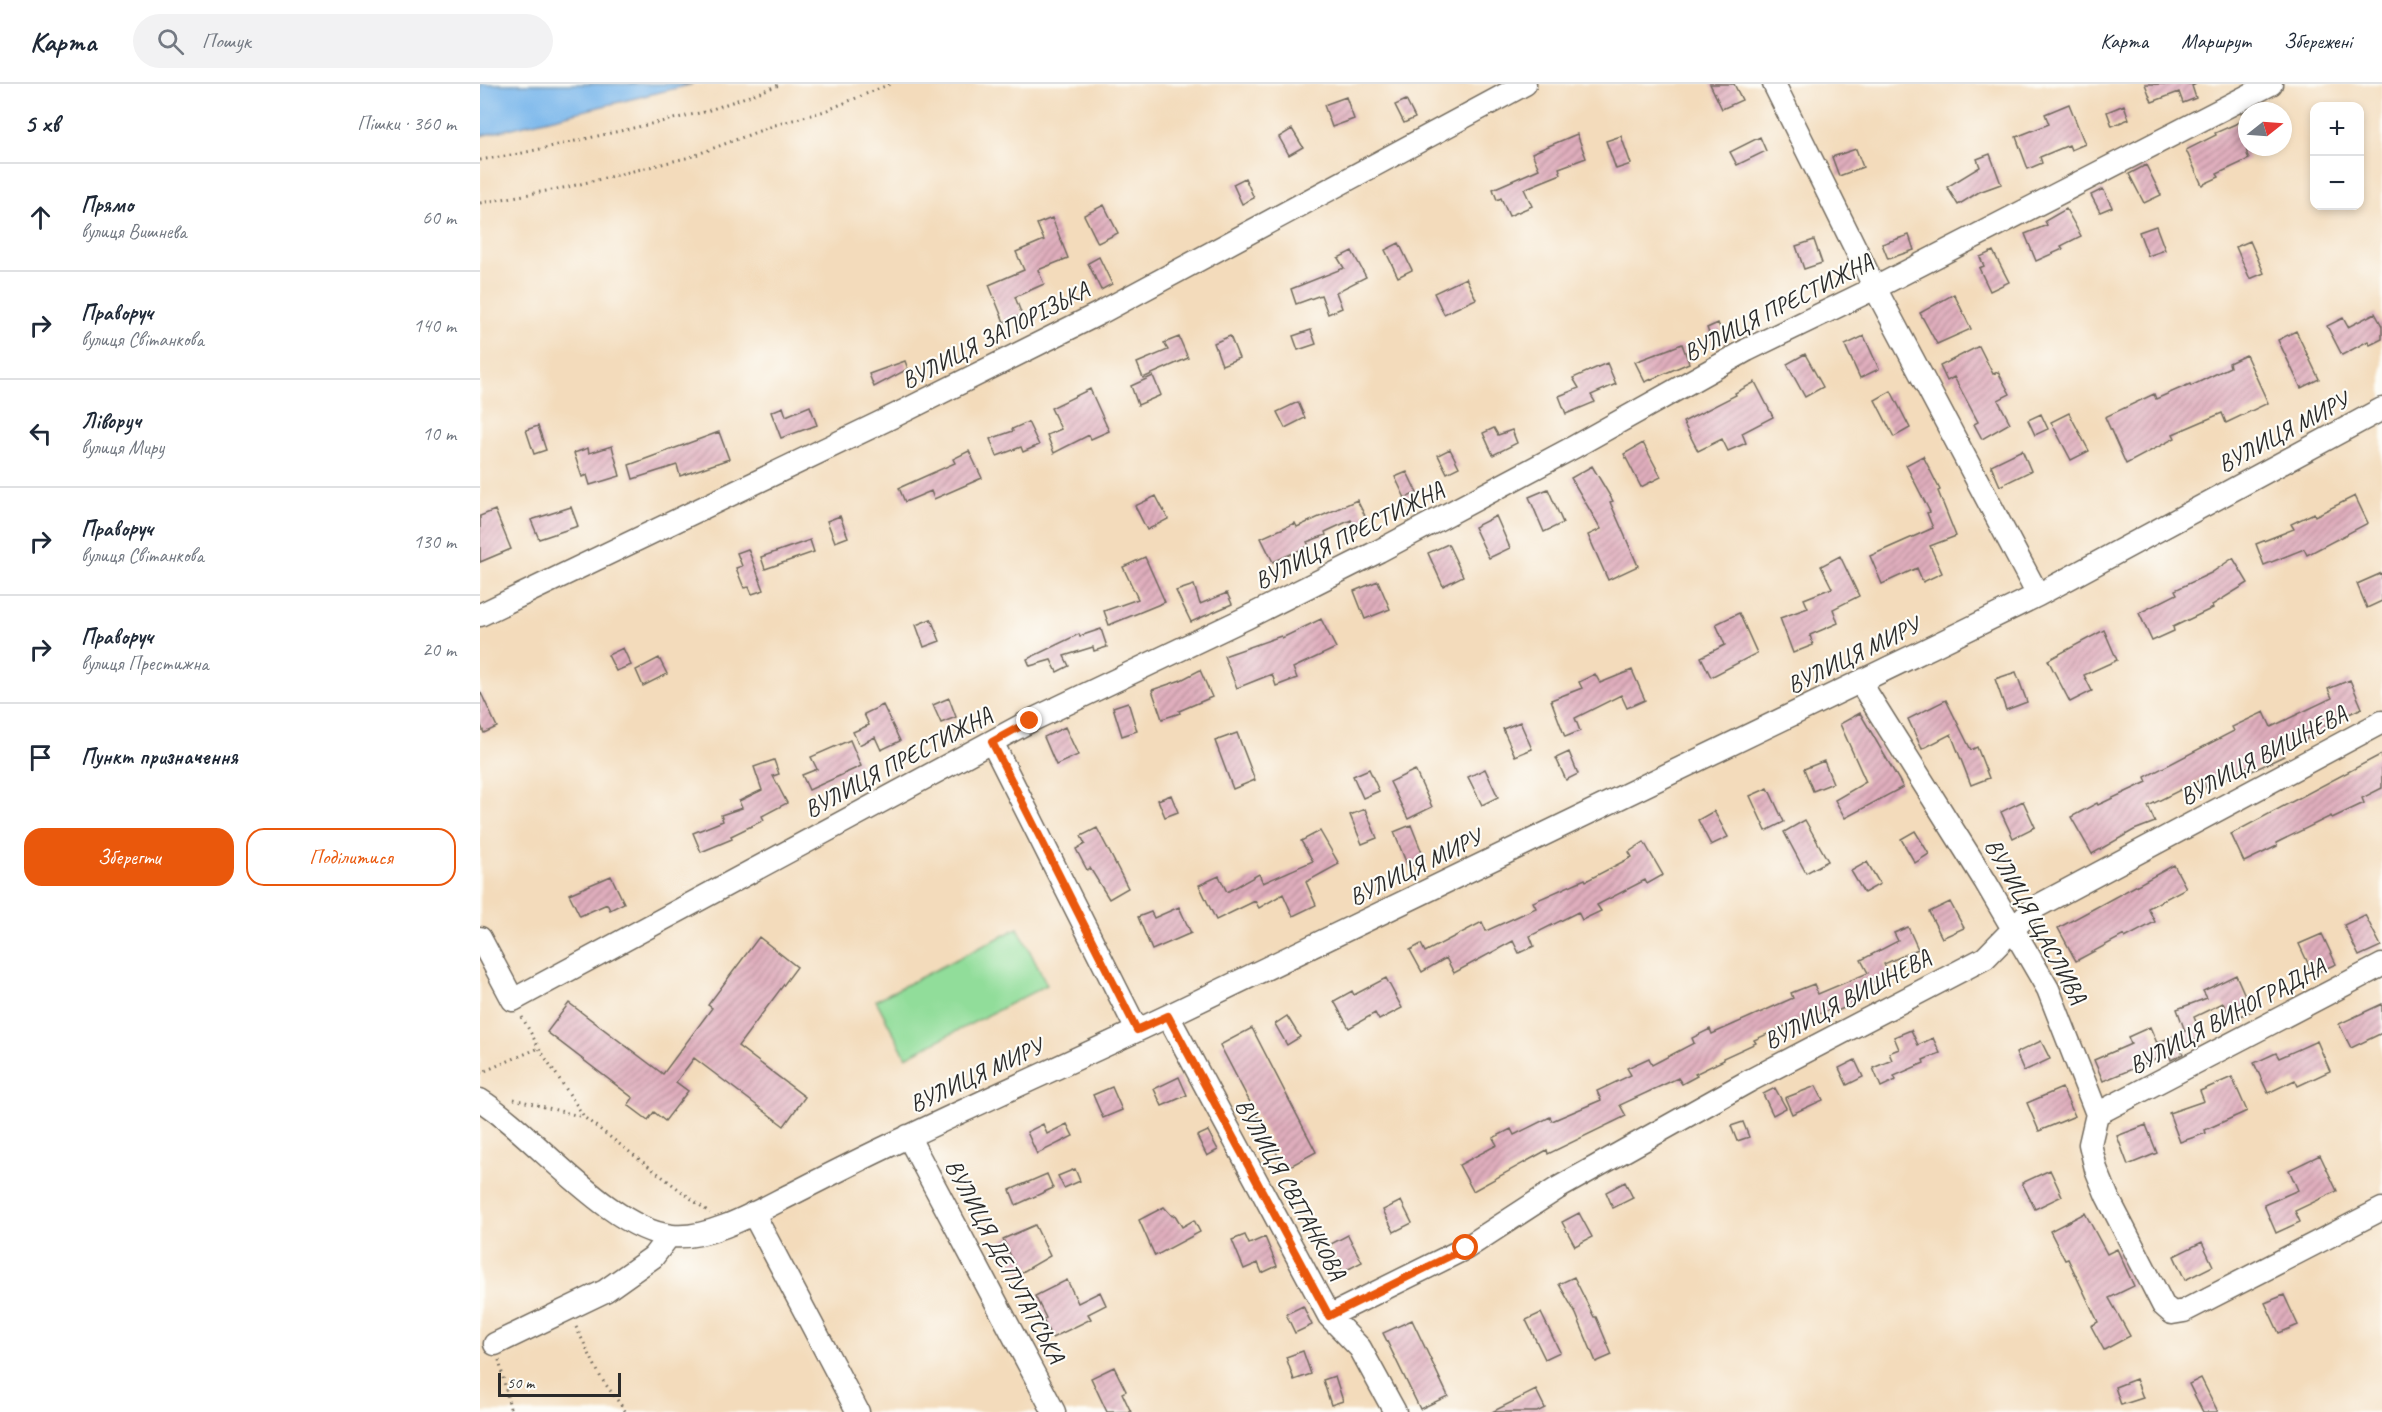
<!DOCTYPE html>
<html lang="uk">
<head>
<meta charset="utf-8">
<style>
	body { margin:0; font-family:Caveat,sans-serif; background:#f2f2f3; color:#1f2937 }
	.controls { position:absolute; right:18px; top:18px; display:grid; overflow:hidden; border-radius:12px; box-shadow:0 3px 9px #0003 }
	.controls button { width:54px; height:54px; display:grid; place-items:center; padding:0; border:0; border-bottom:2px solid #e0e1e3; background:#fff; color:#1f2937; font:30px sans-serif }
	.compass { position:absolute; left:1758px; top:18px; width:54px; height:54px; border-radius:50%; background:#fff; box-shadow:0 3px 9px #0003; rotate:73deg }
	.scale { position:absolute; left:18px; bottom:15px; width:123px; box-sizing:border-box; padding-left:6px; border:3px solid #2b2b2b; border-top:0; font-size:16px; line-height:21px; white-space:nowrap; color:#2b2b2b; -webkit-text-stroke:4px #fdfcf7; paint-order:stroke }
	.stop { position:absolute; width:18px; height:18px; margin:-14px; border:4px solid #ea580c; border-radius:50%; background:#fff }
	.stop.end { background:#ea580c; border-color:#fff; box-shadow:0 2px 6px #0008 }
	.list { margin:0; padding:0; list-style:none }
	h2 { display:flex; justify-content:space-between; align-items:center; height:78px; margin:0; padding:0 24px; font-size:26px }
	h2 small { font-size:20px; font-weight:400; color:#747a83 }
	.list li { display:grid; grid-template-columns:39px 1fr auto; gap:18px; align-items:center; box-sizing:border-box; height:108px; padding:0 24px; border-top:2px solid #e0e1e3 }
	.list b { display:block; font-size:22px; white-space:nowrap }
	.list p { margin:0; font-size:20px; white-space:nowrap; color:#747a83 }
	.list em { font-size:20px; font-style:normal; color:#747a83 }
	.actions { display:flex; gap:12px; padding:18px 24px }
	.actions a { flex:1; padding:14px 0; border:2px solid #ea580c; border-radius:18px; text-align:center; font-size:21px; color:#ea580c }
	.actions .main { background:#ea580c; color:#fff }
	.icon { flex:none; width:33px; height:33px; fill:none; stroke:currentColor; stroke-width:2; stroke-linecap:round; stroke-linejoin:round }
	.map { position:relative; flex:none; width:1902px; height:1328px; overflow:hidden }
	header { display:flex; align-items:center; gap:36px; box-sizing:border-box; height:84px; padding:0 30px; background:#fff; border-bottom:2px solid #e0e1e3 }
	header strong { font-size:28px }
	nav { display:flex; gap:33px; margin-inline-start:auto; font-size:21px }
	.search { width:420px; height:54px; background:#f2f2f3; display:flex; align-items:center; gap:15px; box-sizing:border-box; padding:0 21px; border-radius:33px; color:#747a83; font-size:22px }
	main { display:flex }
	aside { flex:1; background:#fff }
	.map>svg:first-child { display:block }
</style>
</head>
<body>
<header>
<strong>Карта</strong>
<div class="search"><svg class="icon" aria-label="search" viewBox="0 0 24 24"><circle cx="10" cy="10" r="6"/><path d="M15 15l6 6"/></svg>Пошук</div>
<nav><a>Карта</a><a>Маршрут</a><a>Збережені</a></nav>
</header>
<main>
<aside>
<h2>5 хв<small>Пішки · 360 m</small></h2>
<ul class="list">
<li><svg class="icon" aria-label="ahead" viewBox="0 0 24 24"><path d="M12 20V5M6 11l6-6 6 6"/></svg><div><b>Прямо</b><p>вулиця Вишнева</p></div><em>60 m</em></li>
<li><svg class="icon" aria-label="right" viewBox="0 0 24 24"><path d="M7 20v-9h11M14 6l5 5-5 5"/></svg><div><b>Праворуч</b><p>вулиця Світанкова</p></div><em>140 m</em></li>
<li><svg class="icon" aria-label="left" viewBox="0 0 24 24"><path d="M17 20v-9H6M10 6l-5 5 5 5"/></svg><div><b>Ліворуч</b><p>вулиця Миру</p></div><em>10 m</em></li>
<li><svg class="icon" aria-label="right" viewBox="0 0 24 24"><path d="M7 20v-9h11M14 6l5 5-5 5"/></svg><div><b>Праворуч</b><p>вулиця Світанкова</p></div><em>130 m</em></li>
<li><svg class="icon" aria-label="right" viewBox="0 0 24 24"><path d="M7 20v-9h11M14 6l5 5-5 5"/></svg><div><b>Праворуч</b><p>вулиця Престижна</p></div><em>20 m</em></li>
<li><svg class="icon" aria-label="arrive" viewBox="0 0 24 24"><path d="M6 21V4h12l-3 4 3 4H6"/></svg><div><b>Пункт призначення</b></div></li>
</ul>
<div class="actions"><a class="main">Зберегти</a><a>Поділитися</a></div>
</aside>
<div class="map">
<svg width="1902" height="1328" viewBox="0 0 1902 1328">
	<defs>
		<pattern id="building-hatch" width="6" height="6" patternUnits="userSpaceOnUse" patternTransform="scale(1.5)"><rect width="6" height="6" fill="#e0aebd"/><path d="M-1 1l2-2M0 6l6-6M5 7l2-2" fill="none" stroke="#b68e9a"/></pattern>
	</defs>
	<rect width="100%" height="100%" fill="#fdfcf7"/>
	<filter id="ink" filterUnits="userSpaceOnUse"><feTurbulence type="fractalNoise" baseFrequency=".0167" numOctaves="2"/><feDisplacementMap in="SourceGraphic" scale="12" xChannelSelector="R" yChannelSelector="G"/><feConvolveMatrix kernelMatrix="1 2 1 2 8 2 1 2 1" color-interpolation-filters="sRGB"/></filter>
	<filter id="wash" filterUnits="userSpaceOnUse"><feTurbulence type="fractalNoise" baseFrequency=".008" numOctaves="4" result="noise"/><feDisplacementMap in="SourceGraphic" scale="24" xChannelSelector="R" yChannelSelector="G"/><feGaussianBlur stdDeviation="1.35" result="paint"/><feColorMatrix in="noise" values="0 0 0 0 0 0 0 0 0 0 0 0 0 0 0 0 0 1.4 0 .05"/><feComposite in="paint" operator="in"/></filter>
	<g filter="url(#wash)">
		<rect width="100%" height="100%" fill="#f3dbbb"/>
		<path fill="#91dd9a" stroke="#5e8462" stroke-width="1.5" d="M538,844L567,901L426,973L396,916Z"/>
		<path fill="#78b6eb" stroke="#52708b" stroke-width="1.5" d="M0,0H213L0,52Z"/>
		<g id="blocks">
			<path fill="url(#building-hatch)" d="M1230,0H1254L1262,16L1242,25Z
				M1665,0H1716L1712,2L1716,14L1703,19L1699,8L1672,18Z
				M866,13L874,35L852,43L844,21Z
				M926,16L935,34L924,39L915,21Z
				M1589,20L1605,60L1591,66L1589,61L1560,73L1562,79L1548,85L1536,53L1569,40L1565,30Z
				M1644,21L1649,35L1632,42L1627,28Z
				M1767,35V70L1769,75L1737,90L1739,93L1722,101L1706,66L1736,51L1735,49Z
				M812,45L823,63L809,71L799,53Z
				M1097,50L1106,74L1079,84L1081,90L1044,105L1052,122L1029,132L1021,114L1017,116L1013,105L1059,85L1052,69Z
				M1141,52L1151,80L1136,85L1126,57Z
				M1280,53L1286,67L1257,81L1250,68Z
				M1376,65L1383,83L1359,92L1352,73Z
				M1510,70L1521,100L1499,108L1478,121L1467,103L1500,83L1497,75Z
				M1666,81L1681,111L1664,119L1649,90Z
				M765,94L774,114L762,120L753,100Z
				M1623,105L1632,123L1620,128L1611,111Z
				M624,121L638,149L618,159L604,131Z
				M1586,125L1601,152L1581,162L1583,165L1556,177L1545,150L1567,141L1565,137Z
				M572,134L588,174L558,186L564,200L535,213L542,231L524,238L509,201L544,186L536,168L564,156L557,140Z
				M1676,142L1685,166L1668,172L1659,148Z
				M1429,151L1434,166L1408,175L1402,160Z
				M1334,156L1342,179L1324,185L1316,162Z
				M1770,157L1784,189L1770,195L1756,163Z
				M919,159L932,186L918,193L905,166Z
				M872,167L886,193L856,208L862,224L848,230L841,211L816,220L811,205L864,184L858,174Z
				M1513,167L1529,198L1510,207L1499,184L1504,182L1500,173Z
				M619,173L632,200L621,206L608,179Z
				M986,194L996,215L964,230L954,209Z
				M1474,210L1491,245L1457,260L1440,229Z
				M1895,229L1902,242V255L1890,261L1888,257L1862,271L1847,242L1863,234L1868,243Z
				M1238,239L1246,257L1234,262L1227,244Z
				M831,246L836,260L818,266L813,252Z
				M1816,247L1839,295L1821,304L1798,256Z
				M750,252L759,274L742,281L734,259Z
				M1384,252L1399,285L1380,294L1365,261Z
				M699,253L708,274L663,294L657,279L688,266L684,259Z
				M1202,260L1209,279L1165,298L1155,278Z
				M1499,262L1513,290L1518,288L1530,310L1518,316L1530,339L1502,355L1494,340L1498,338L1474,293L1467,297L1460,282Z
				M1325,270L1343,303L1325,313L1307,280Z
				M1766,271L1788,319L1746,339L1742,329L1693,350L1695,354L1646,380L1625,333L1674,310L1676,315L1710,300L1711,302L1750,283L1749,279Z
				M425,277L428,285L394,303L389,290Z
				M1127,279L1136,300L1111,311L1115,318L1086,330L1079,312L1099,304L1093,294Z
				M673,292L681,311L658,321L651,302Z
				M1275,298L1293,333L1262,349L1266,359L1248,367L1242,355L1218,367L1203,338L1256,311L1255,309Z
				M610,305L629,347L611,355L609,351L574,369L567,351L581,345L571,324Z
				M1411,307L1430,344L1414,353L1395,316Z
				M818,318L825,334L805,344L797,328Z
				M330,322L337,341L301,354L291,328L303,323L306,332Z
				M1589,329L1609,367L1591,376L1571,338Z
				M1561,330L1568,345L1555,351L1548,336Z
				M548,338L559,361L543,368L541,363L517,372L510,355L533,347L532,345Z
				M58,342L66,366L54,370L46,346Z
				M1014,344L1018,351L1032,346L1037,359L1013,371L1003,349Z
				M239,348L249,375L200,392L197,381L153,395L149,381Z
				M1163,359L1181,393L1161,403L1144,370Z
				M132,362L140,392L110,401L107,391L102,393L94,369L108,364L109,369Z
				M970,365L979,383L967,389L958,371Z
				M1542,366L1551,387L1520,402L1511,381Z
				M489,367L502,394L454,415L451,407L425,418L419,404L475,379L473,375Z
				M1443,372L1460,406L1458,407L1476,452L1450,462L1462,489L1443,498L1437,484L1402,500L1390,472L1453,444L1447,429L1450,428L1426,381Z
				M1112,382L1133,417L1130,418L1158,482L1128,496L1108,451L1121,445L1091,394Z
				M927,388L937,409L925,414L915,393Z
				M1068,405L1083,439L1064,448L1049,413Z
				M676,412L688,435L667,446L655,422Z
				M1875,412L1888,439L1827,471L1824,465L1784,481L1776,460L1814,445L1811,440L1834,429L1835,432Z
				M877,416L887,436L874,442L871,436L845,448L846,451L827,458L829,462L793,478L781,454L815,439L817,443Z
				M91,423L98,442L59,455L51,436Z
				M15,426L31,465L0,478V432Z
				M360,432L368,453L355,458L347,437Z
				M1016,432L1030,464L1009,474L994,443Z
				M330,456L334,468L285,485L281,473Z
				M968,460L983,492L963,502L948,469Z
				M268,465L284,506L272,510L269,503L264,504L256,484L262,482L257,469Z
				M1360,472L1379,512L1353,525L1358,539L1330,551L1333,561L1313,569L1300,534L1328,524L1324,515L1352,504L1341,482Z
				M665,473L685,518L629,541L624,527L658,515L643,483Z
				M1753,474L1768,499L1732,521L1733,524L1693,543L1694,547L1672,557L1659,529L1697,510L1695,506L1731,489Z
				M1902,489V517L1887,524L1877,500Z
				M898,497L910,525L885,535L874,507Z
				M714,501L720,520L747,509L752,520L711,538L696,507Z
				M1259,529L1277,569L1231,593L1221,573L1245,561L1236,540Z
				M451,535L460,557L444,563L436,541Z
				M841,535L856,564L813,584L817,594L796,602L792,590L757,604L744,572L801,552L802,554Z
				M621,545L627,563L614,567L613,563L584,572L589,582L577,588L571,576L550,582L547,575L599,550L600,552Z
				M1624,546L1637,576L1604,591L1612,607L1590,618L1568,576Z
				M143,564L151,581L136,587L128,571Z
				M179,574L187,590L163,602L156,586Z
				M720,586L732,613L699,627L700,629L682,635L672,606L701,596Z
				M1152,586L1165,616L1147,624L1141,611L1095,634L1100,647L1085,653L1071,616L1102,604L1099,598L1115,590L1120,599Z
				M1536,588L1547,618L1526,626L1515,595Z
				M1870,596L1882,624L1845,641L1847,645L1802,667L1804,672L1772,687L1769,682L1726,704L1722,695L1668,722L1675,738L1654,746L1612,770L1591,733L1617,719L1618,721L1667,698L1665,693L1754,647L1752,643L1784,628L1791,643L1852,614L1848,605Z
				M0,607L17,643L4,649L0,639Z
				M469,614L476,633L461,639L453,621Z
				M1466,616L1491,666L1497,663L1509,694L1491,701L1471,650L1442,665L1428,635Z
				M648,618L657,647L642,652L633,623Z
				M403,621L420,657L401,666L395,653L379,661L373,648L389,641L384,630Z
				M1380,629L1423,703L1365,734L1355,716L1386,698L1360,640Z
				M1040,638L1052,665L1035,672L1023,645Z
				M585,643L598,671L576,681L564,653Z
				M757,649L775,696L753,705L735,657Z
				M370,656L381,682L329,706L322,691L337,685L331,673Z
				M1089,668L1098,690L1086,696L1076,674Z
				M1902,670V704L1882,714L1884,719L1852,734L1851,732L1796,759L1797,762L1764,778L1751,750Z
				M294,676L299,690L293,692L307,719L282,732L284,736L251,752L252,755L221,768L213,749L243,737L241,731L262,724L259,717L282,706L274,683Z
				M1344,677L1353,699L1333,707L1324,685Z
				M889,685L899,707L883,714L873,692Z
				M1005,685L1018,713L1002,721L988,693Z
				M935,686L952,723L928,735L910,698Z
				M1288,704L1304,738L1286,747L1270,712Z
				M691,711L698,728L685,733L678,716Z
				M1543,717L1555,743L1533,754L1521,728Z
				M885,725L897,754L882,760L870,731Z
				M1234,727L1248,753L1231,761L1218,736Z
				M1325,736L1348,777L1326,789L1304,748Z
				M931,741L945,776L928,783L914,748Z
				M617,744L648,804L629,815L610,784L607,786L596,765L605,760L601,752Z
				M840,747L859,780L826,798L836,821L813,832L803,810L779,824L775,817L736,836L719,801L739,792L747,808L779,790L783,799L833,777L821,757Z
				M1435,747L1449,770L1435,779L1421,755Z
				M1164,758L1183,791L1167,800L1165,796L1117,821L1121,827L1102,836L1098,828L1050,852L1054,862L1039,869L1033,857L974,889L966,874L942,888L930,866L941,860L945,868L1002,838L1006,847L1056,824L1053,818L1105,795L1106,797L1152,773L1149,768Z
				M1387,778L1400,800L1384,809L1371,787Z
				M1694,781L1706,804L1668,824L1675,838L1645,854L1644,851L1596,877L1578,844Z
				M131,792L144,819L130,826L127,820L100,832L89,810Z
				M1470,818L1484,844L1462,854L1449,828Z
				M699,823L711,849L672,866L658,833L671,828L674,834Z
				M1885,831L1901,862L1879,872L1864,841Z
				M1428,843L1438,865L1404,880L1409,890L1372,909L1376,919L1357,927L1355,923L1322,937L1321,935L1274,956L1276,959L1243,974L1244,976L1215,990L1217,992L1202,1000L1198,994L1140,1021L1146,1032L1068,1070L1067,1066L993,1107L979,1081L1017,1061L1013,1054L1031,1045L1034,1051L1070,1033L1072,1037L1121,1016L1117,1007L1151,991L1147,984L1169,974L1172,981L1214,959L1212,954L1230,945L1232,950L1313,914L1311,909L1334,900L1338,910L1388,889L1381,876L1418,857L1414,849Z
				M1842,850L1856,880L1833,890L1819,860Z
				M279,853L317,883L258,962L325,1013L304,1042L214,974L196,998L208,1007L185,1037L174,1028L168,1036L148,1021L153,1014L67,948L89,919L183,990L232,924L228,921Z
				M1756,891L1772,927L1751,936L1743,919L1714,933L1723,954L1700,962L1703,970L1691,976L1689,970L1623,997L1614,976L1651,960L1648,953L1670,943L1677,959L1705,947L1697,925L1727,914L1723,907Z
				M906,894L922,924L899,936L895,929L869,944L854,917L872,907L874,911Z
				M1902,920V949L1871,964L1859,940Z
				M807,932L820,953L807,961L795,940Z
				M772,944L836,1068L805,1085L740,961Z
				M1431,946L1438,961L1453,954L1460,969L1443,976L1444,979L1414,992L1416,996L1401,1003L1393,984L1412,976L1409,969L1419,965L1414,953Z
				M1561,957L1570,975L1544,987L1536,969Z
				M1837,957L1850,987L1818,1002L1815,996L1788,1009L1774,979L1796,969L1799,974Z
				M1375,976L1383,993L1367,1001L1359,984Z
				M699,993L707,1011L682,1022L674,1005Z
				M1752,993L1767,1027L1725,1046L1726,1049L1700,1058L1689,1029L1724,1017L1720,1007Z
				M1336,1002L1343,1016L1312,1030L1305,1014Z
				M632,1003L642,1026L623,1034L613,1011Z
				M1295,1004L1306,1024L1293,1031L1283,1010Z
				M1582,1004L1595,1032L1559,1047L1547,1019Z
				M1263,1038L1269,1053L1257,1057L1251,1042Z
				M563,1040L567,1050L587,1040L593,1052L557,1070L547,1048Z
				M1666,1041L1677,1069L1648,1081L1637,1052Z
				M728,1047L738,1066L727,1072L717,1052Z
				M1840,1071L1857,1107L1815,1127L1820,1138L1796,1149L1784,1121L1818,1106L1809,1086Z
				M595,1085L600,1097L584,1104L578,1092Z
				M1570,1086L1582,1112L1555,1125L1542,1099Z
				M567,1090L573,1104L536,1121L530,1106Z
				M1145,1098L1153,1114L1133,1124L1126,1108Z
				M921,1117L932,1139L914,1148L903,1126Z
				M684,1123L692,1132L695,1131L702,1143L714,1136L720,1148L675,1172L659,1136Z
				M1099,1129L1112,1153L1095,1162L1082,1138Z
				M1605,1129L1627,1170L1637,1165L1654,1202L1629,1214L1650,1252L1624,1266L1611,1242L1618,1238L1588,1175L1585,1176L1570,1147Z
				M555,1141L570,1172L539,1190L523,1155Z
				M765,1151L769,1160L785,1153L797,1182L782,1189L778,1179L764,1185L752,1156Z
				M868,1151L882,1178L863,1188L849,1161Z
				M1722,1158L1733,1182L1705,1196L1694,1172Z
				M1094,1193L1114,1233H1116L1132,1271L1116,1278L1096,1230L1079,1200Z
				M587,1196L598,1219L620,1208L626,1221L608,1230L611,1235L572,1254L563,1236L566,1234L555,1212Z
				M1804,1211L1818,1241L1799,1249L1785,1219Z
				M823,1222L832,1241L815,1249L806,1230Z
				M1061,1229L1080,1268L1065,1275L1046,1236Z
				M932,1236L968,1312L940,1325L903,1249Z
				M823,1267L831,1290L814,1296L806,1273Z
				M634,1283L646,1307L642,1309L651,1328H627L611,1294Z
				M855,1292L863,1317L851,1321L843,1296Z
				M1721,1294L1738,1328H1723L1709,1300Z
				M1656,1295L1663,1314L1641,1321L1635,1303Z
				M1056,1306L1065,1324L1057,1328H1012Z"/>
		</g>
	</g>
	<g filter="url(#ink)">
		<use href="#blocks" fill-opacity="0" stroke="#71695d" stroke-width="1.5"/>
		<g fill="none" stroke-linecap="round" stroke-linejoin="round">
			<defs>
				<path id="minor" d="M1294,0L1395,204L1558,511
					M0,531L414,332L620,229L1045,0
					M1380,598L1505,797L1568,905L1617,1030L1610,1060L1616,1085L1627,1112L1683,1221L1692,1229L1704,1227L1902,1125
					M512,658L657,946
					M0,854L33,916L550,637L766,534L899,467L1094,363L1267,266L1395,204L1791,0
					M688,932L849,1232L880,1264L915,1328
					M0,1016C54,1050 129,1146 192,1152C230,1156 280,1126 314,1109C353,1089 392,1069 432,1051C518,1010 606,971 692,930C947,808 1200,684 1454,562L1558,511L1902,325
					M1617,1030L1902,881
					M428,1052L574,1328
					M273,1129L378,1328
					M849,1232L986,1164L1078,1104L1269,997L1505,874L1554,824L1902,638
					M15,1260L125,1207L173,1173L189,1152"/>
			</defs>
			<use href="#minor" stroke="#71695d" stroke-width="25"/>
			<path stroke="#71695d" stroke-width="3" stroke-dasharray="1.5 4.5" stroke-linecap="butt" d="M0,76L38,70L224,28L302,0
				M0,119L88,103L210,73L295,41L345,27L410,0
				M42,933L59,964L105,1034L230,1129
				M0,989L59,964
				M34,1015L103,1033
				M96,1243L121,1294L146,1328
				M19,1276L31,1328"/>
			<use href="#minor" stroke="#fff" stroke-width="22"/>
		</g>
	</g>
	<g fill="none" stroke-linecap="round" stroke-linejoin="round" filter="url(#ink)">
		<path stroke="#ea580c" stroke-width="8" d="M550,637L512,658L657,946L688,932L849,1232L986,1164"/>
	</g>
	<g text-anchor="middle" stroke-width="4.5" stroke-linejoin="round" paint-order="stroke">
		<g font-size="24" fill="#2b2b2b" stroke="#fdfcf7">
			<text transform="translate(1298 223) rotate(-27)" y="8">ВУЛИЦЯ ПРЕСТИЖНА</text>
			<text transform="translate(515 251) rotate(-27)" y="8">ВУЛИЦЯ ЗАПОРІЗЬКА</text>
			<text transform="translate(1803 348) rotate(-28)" y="8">ВУЛИЦЯ МИРУ</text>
			<text transform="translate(869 451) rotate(-27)" y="8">ВУЛИЦЯ ПРЕСТИЖНА</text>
			<text transform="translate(1373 571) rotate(-26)" y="8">ВУЛИЦЯ МИРУ</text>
			<text transform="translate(1783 671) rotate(-28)" y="8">ВУЛИЦЯ ВИШНЕВА</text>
			<text transform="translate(418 678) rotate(-28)" y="8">ВУЛИЦЯ ПРЕСТИЖНА</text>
			<text transform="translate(935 783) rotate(-26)" y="8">ВУЛИЦЯ МИРУ</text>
			<text transform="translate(1556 837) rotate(61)" y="8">ВУЛИЦЯ ЩАСЛИВА</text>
			<text transform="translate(1367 915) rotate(-28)" y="8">ВУЛИЦЯ ВИШНЕВА</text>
			<text transform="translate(1747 932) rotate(-28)" y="8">ВУЛИЦЯ ВИНОГРАДНА</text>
			<text transform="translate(496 991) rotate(-25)" y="8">ВУЛИЦЯ МИРУ</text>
			<text transform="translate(811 1105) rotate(61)" y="8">ВУЛИЦЯ СВІТАНКОВА</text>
			<text transform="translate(525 1177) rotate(62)" y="8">ВУЛИЦЯ ДЕПУТАТСЬКА</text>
		</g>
	</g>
</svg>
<div class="controls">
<button>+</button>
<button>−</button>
</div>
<svg class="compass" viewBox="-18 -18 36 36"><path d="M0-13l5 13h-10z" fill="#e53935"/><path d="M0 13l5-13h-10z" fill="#747a83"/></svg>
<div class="scale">50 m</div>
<div class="stop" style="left:986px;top:1164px"></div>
<div class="stop end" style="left:550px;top:637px"></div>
</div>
</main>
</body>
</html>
